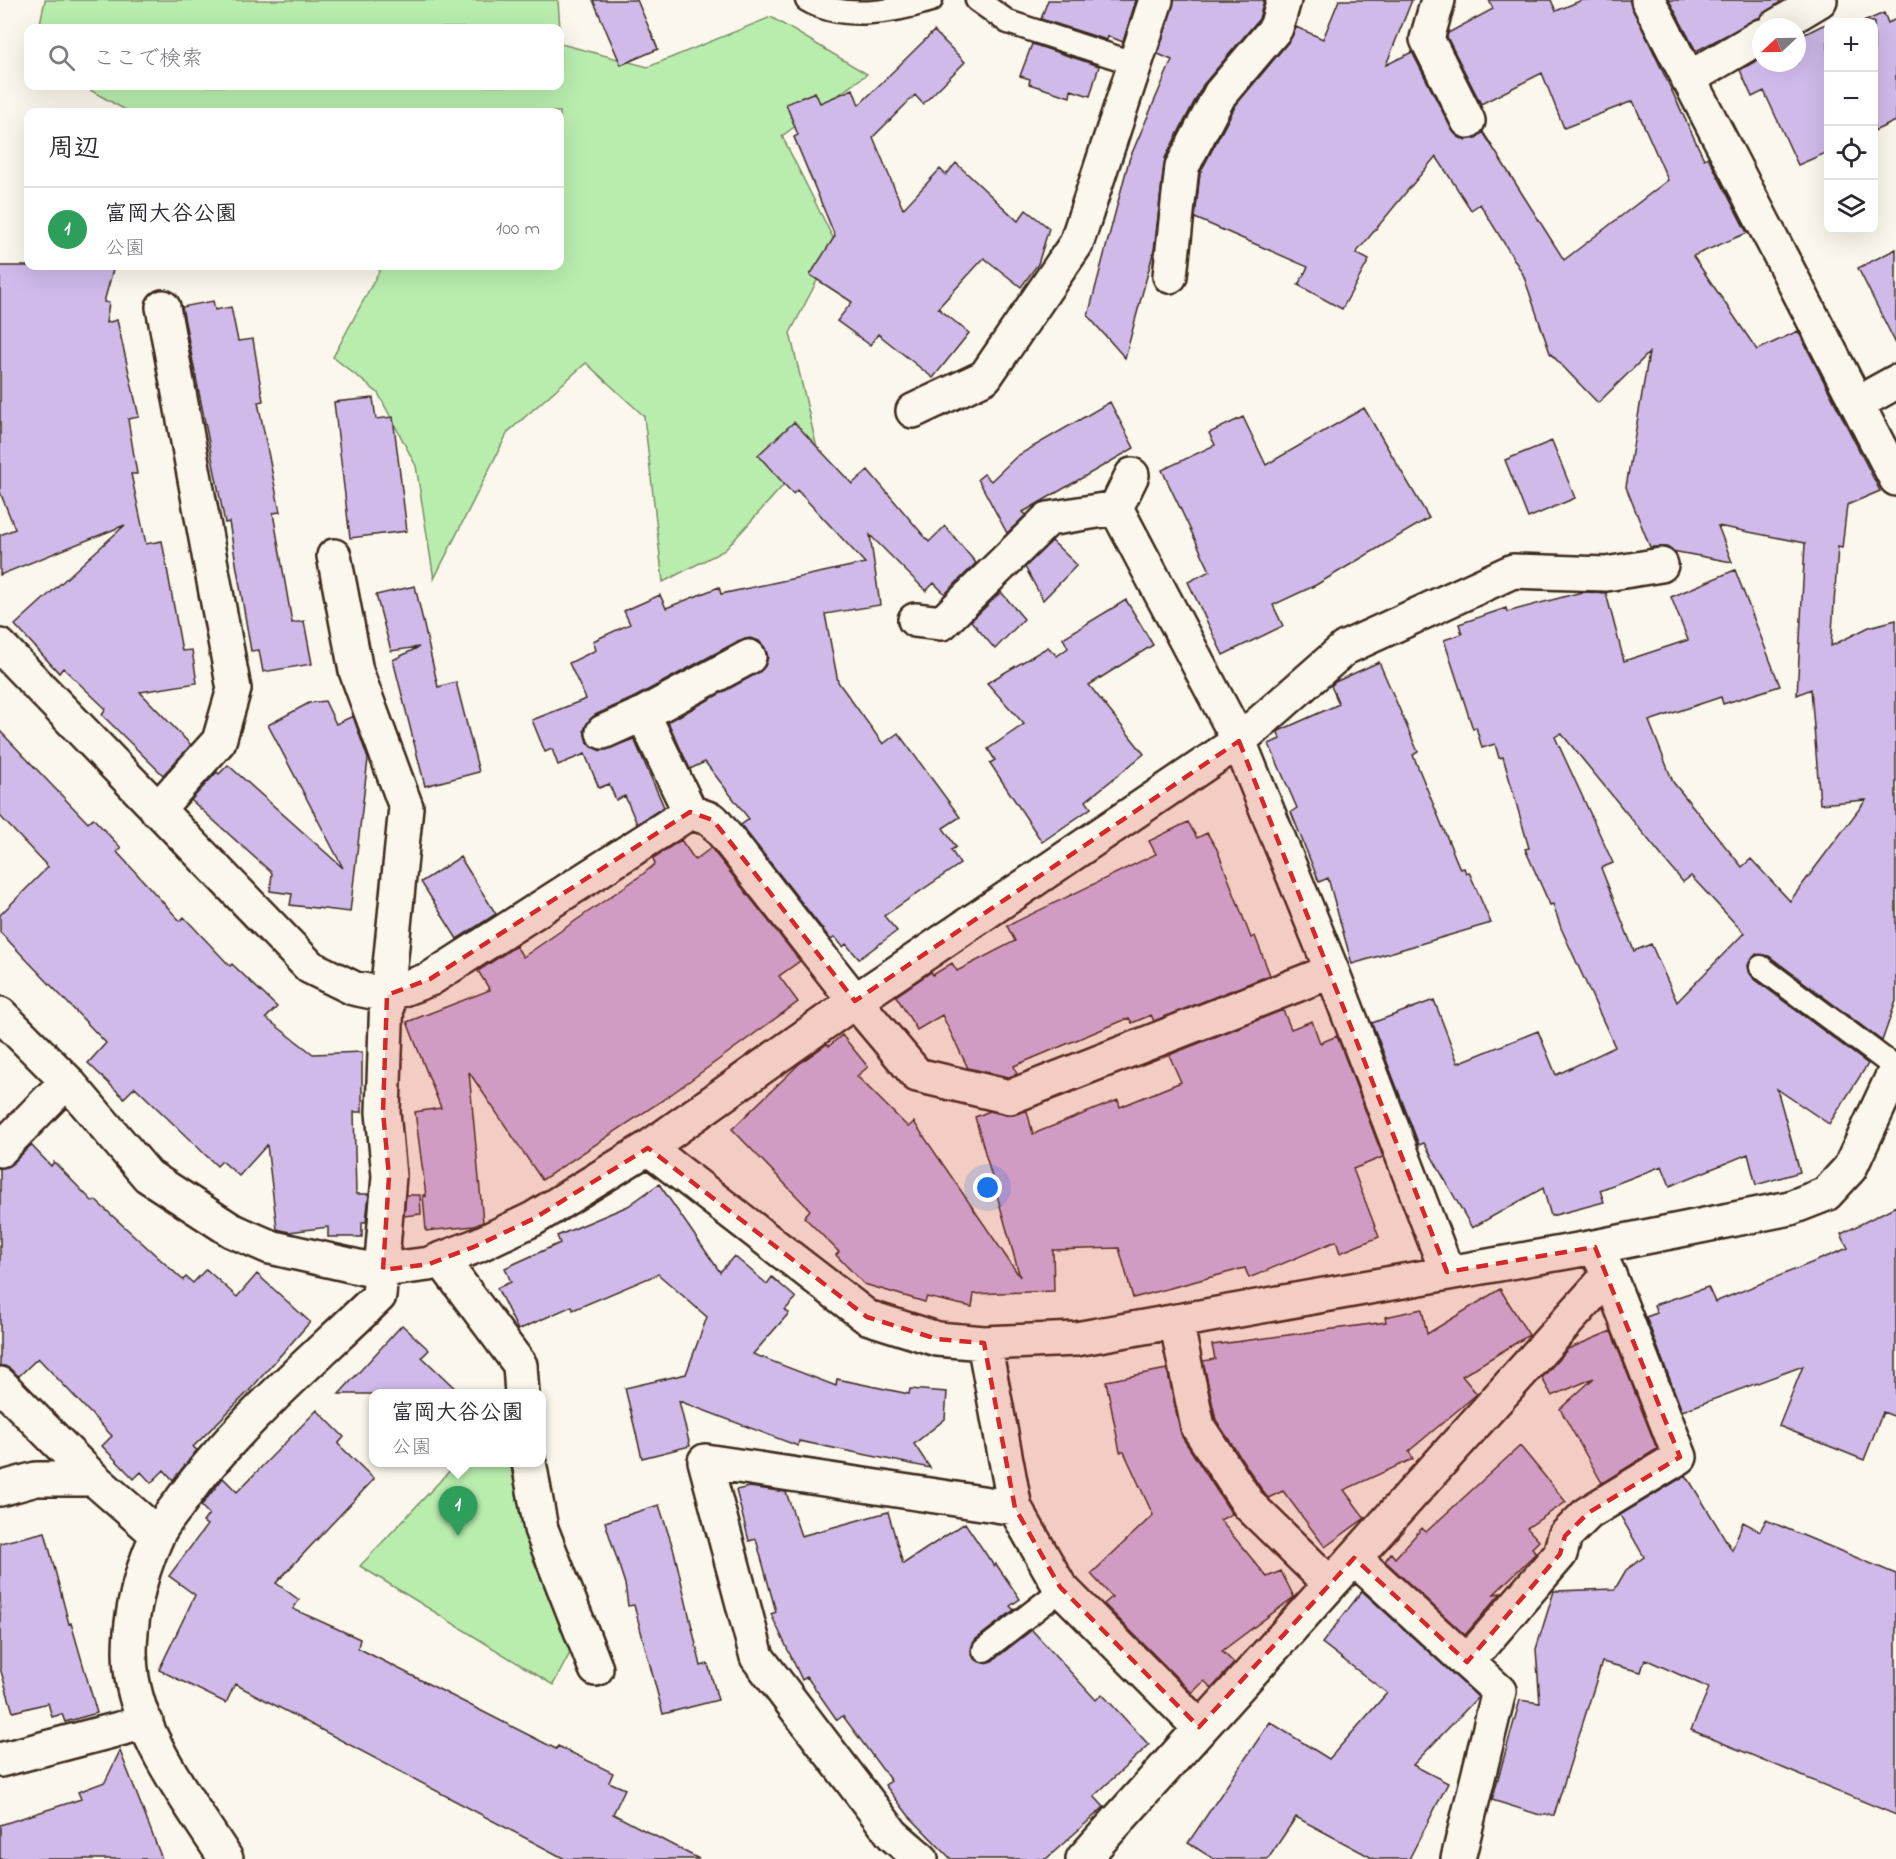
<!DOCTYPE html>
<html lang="ja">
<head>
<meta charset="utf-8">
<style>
	body { margin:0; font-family:"Indie Flower","Klee One",sans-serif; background:#f7f7f7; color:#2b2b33 }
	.controls { position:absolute; right:18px; top:18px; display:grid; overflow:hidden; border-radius:12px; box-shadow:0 6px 24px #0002 }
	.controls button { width:54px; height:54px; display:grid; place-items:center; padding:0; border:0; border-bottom:2px solid #e1e1e2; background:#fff; color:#2b2b33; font:30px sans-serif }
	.compass { position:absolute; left:1752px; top:18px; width:54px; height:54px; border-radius:50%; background:#fff; box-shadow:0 6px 24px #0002; rotate:248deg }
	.you { position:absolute; left:988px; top:1188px; width:21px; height:21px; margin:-15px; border:4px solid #fff; border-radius:50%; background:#1a73e8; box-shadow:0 0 0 9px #1a73e833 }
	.badge { display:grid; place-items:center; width:39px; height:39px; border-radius:50%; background:#1f6fb2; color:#fff; font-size:20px; font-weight:700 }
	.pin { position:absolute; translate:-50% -50px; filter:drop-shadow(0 2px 3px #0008) }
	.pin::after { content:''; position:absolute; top:32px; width:21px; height:18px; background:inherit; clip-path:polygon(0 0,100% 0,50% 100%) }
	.popup { position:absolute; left:369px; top:1389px; width:177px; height:78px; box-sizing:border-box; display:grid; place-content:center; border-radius:12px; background:#fff; filter:drop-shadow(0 2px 4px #0005); font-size:20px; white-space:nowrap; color:#7c7c81 }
	.popup b { font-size:22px; color:#2b2b33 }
	.popup::after { content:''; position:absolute; left:50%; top:100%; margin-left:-12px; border:12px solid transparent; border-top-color:#fff }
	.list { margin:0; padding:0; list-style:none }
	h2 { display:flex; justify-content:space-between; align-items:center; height:78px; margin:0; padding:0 24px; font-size:26px }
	h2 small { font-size:20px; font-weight:400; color:#7c7c81 }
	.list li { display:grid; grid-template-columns:39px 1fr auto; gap:18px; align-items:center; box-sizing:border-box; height:84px; padding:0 24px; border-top:2px solid #e1e1e2 }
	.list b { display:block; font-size:22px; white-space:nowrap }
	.list p { margin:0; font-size:20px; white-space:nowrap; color:#7c7c81 }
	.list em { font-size:20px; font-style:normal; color:#7c7c81 }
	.icon { flex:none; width:33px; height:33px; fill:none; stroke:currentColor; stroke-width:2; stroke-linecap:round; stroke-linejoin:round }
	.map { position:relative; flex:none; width:1896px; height:1859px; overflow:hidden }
	.search { position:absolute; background:#fff; box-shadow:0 6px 24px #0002; left:24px; top:24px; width:540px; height:66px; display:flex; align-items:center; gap:15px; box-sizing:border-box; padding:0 21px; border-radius:12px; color:#7c7c81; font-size:22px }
	.panel { position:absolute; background:#fff; box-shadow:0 6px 24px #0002; left:24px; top:108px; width:540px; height:162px; border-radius:12px }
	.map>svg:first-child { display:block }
</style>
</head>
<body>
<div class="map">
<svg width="1896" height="1859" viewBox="0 0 1896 1859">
	<rect width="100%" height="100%" fill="#fbf7ec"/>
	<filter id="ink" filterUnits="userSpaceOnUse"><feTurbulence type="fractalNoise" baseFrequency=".0167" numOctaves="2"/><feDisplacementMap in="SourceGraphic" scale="12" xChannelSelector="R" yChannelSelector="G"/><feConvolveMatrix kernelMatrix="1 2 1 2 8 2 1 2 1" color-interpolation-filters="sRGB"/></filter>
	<g filter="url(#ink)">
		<path fill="#b9edae" stroke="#7a8c66" stroke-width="1.5" d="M45,0H558L561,44L648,67L771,17L867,74L782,136L836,244L790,333L817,448L725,550L663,582L644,416L586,363L508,432L434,579L416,466L378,393L333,357L382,266H560V112H129L83,86H560V28H39Z
			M457,1463H510L521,1519L571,1651L553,1685L360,1566Z"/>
		<path fill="#cfbaea" stroke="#3b2a1e" stroke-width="1.5" fill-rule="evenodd" d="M593,0H637L658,49L621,65Z
			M1048,0H1136L1123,42L1108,36L1107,40L1041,19Z
			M1174,0H1264L1259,19L1203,85L1165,158L1154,250L1125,358L1088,316L1129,160L1172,60L1158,54Z
			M1339,0H1412L1386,65L1412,52L1452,130L1458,137L1466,140L1476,138L1483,132L1564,260L1668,180L1633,101L1564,128L1542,73L1481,104L1447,37L1448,33L1493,9L1489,0H1551L1556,11L1582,0H1629L1704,159L1708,157L1747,233L1693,256L1757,350L1798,331L1880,491L1847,505L1842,548L1838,547L1831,646L1869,627L1896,620V1001L1882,1041L1769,956L1756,954L1748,965L1753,978L1868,1064L1829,1124L1777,1089L1800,1172L1756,1185L1748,1154L1670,1186L1662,1166L1600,1190L1604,1202L1551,1216L1543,1188L1472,1228L1424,1143L1419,1145L1372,1023L1434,1000L1458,1063L1538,1031L1556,1075L1615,1047L1561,928L1553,904L1550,905L1525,849L1529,848L1503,757L1499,758L1495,744L1482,748L1476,727L1473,729L1444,640L1462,634L1459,624L1506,608L1507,612L1582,592L1606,593L1624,661L1688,640L1671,597L1735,570L1780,686L1723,704L1721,697L1649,721L1673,782L1742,867L1751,859L1790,901L1866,800L1820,804L1811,689L1797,695L1805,543L1718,526L1732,562L1672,551L1667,547H1650L1626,487L1649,353L1598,403L1550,353L1523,274L1480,204L1471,210L1436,156L1356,253L1369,260L1342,309L1298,285L1308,267L1195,218L1200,173L1236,105L1290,40L1296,27L1323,39ZM1561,733L1683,882L1691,876L1744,933L1677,1002L1651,944L1634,951L1601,868L1613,863L1555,737Z
			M1669,0H1779L1780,2L1759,18L1696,51Z
			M1884,13L1888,23L1896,19V121L1874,131V22H1863Z
			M1823,25H1828V152L1798,165L1764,91L1752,97L1740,70L1761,58V63H1797V38Z
			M934,31L965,62L923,104L915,95L873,137L903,209L940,169L946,175L956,163L1018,221L1026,210L1049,228L1038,264L1021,287L984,258L938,308L969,333L933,378L878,334L870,345L837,321L852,302L810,275L835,236L794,137L798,135L786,104L815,92L820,103L853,89L859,105Z
			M1032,44L1099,66L1090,96L1071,90L1070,97L1029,84L1030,79L1020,76Z
			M1896,249V344L1858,268Z
			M0,266H114L104,302L109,303L106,323L117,320L139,417L128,419L137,474H131L146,544L162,541L182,651L192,650L197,683L140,692L191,745L163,775L102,715L106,709L63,668L59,673L15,625L125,525L0,575V535L15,529L0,492Z
			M213,301L215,310L231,307L238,341L253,339L263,401L258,402L280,512L273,513L292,623L304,621L312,664L263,672L259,650L251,651L229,522L225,523L182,307Z
			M373,398L376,419L393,417L407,531L350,538L334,402Z
			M1110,402L1134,448L1023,512L1026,515L1007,533L978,479L984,474L991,481L1017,456Z
			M1364,408L1429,518L1316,585L1273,605L1283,626L1223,655L1188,582L1210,571L1162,470L1215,445L1209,433L1243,417L1266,465Z
			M794,422L852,484L868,470L929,542L945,526L976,563L945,594L934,583L926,591L870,535L880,605L825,614L838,682L883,744L898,733L960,817L943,828L956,847L951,850L960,864L884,916L897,931L859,959L846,944L843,947L835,937L831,940L741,825L749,819L705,762L690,769L668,722L758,673L765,666L768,657L765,648L759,641L750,638L740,640L635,697L595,715L588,722L584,730L586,739L592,747L601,751L634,739L664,807L637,824L625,796L616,800L609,784L599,788L585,754L558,765L552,749L545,752L532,720L586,699L569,663L596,650L593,641L630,624L624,611L660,595L666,608L719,587L721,594L865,563L797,490L793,494L758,455Z
			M1552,441L1575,498L1528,518L1505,460Z
			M1052,541L1077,565L1043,600L1025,567Z
			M415,586L438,687L456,682L479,772L425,786L393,660L419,647L391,651L376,595Z
			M1001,592L1024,619L995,649L971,621Z
			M1126,600L1153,645L1089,685L1144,754L1086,801L1091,808L1042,842L990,763L995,760L988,749L1024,724L987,683L1048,647L1057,656L1068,648L1063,638Z
			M1379,662L1418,752L1413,755L1460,869L1464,868L1466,873L1469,872L1491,923L1352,964L1328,878L1319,882L1291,812L1297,808L1269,744L1280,739L1278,732L1281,730L1339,704L1331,686L1335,682Z
			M325,701L336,724L353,716L368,759L350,912L290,905L292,894L270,891L272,873L191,800L217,772L219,774L228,765L343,868L268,725L309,703Z
			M0,731L88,823L93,818L121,848L117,852L180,921L184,917L230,966L232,964L277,1007L266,1018L313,1054L362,1052V1112H354L356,1194H369L366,1222H362V1237H328V1227L289,1232L277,1229L267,1145L239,1176L222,1161L217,1166L135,1087L124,1098L88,1063L106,1043L0,932V915L48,867L0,816Z
			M1188,822L1197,838L1207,833L1217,849L1251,938L1255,936L1270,975L1154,1021L1151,1015L1132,1023L1129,1018L1014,1066L1017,1074L1009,1077L968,1068L942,1015L917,1030L896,996L931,972L933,975L952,963L957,971L1015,941L1007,926L1156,854L1149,841Z
			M681,840L695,860L711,848L800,961L779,976L798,1002L666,1098L542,1180L469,1072L483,1222L474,1226L426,1231L423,1195L426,1196L415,1112L441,1108L407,1022L490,990L478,971L516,946L523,957L643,874L655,864L653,858Z
			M460,857L496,914L457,939L421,882Z
			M1283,1010L1291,1029L1312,1021L1320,1043L1337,1036L1383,1157L1353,1169L1379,1237L1340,1253L1336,1241L1249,1278L1245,1268L1133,1298L1119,1248L1053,1250L1054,1291L974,1294L972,1307L927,1297L925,1302L864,1284L836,1255L839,1252L804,1217L810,1210L732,1129L799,1064L827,1044L829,1046L842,1035L868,1067L857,1076L908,1127L914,1122L1020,1277L975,1117L990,1111L1006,1115L1027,1111L1033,1134L1118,1100L1120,1107L1181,1082L1169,1055Z
			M31,1145L51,1166L54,1162L93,1202L95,1200L183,1280L186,1277L193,1283L206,1269L237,1297L257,1274L310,1322L248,1392L193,1447L197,1450L173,1480L164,1470L151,1483L141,1472L134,1479L102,1446L112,1436L38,1358L19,1376L5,1366H0V1168L13,1163Z
			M659,1184L720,1272L734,1256L767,1284L772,1277L796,1298L785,1310L789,1313L753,1354L836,1386L837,1379L909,1394L910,1389L947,1392L945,1419L914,1444L930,1468L799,1441L798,1446L679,1401L690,1446L642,1458L625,1388L686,1374L707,1317L658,1274L573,1310L572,1306L518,1330L497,1288L511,1282L505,1268L560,1243L557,1236L628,1206Z
			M406,1195H420L421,1214L404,1216Z
			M1896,1206V1417L1883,1412L1864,1460L1779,1426L1803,1366L1682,1411L1646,1317L1657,1313L1654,1305L1708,1287L1715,1302L1848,1248L1841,1234Z
			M1500,1289L1529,1335L1462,1376L1477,1394L1409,1451L1413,1459L1344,1490L1365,1518L1325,1547L1283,1491L1268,1498L1264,1493L1216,1420L1203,1361L1215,1359L1212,1345L1386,1322L1385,1317L1422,1309L1427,1334Z
			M402,1325L429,1350L422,1357L461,1394H339Z
			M1611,1331L1657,1449L1602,1483L1560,1409L1594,1378L1552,1396L1542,1378L1568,1349Z
			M1167,1369L1182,1437L1232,1514L1220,1520L1267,1577L1281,1571L1294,1597L1222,1651L1234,1663L1212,1688L1204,1681L1192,1693L1104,1604L1112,1597L1091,1574L1153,1515L1124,1452H1120L1106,1381Z
			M317,1410L344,1437L338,1444L374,1479L276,1583L299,1600L293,1609L360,1639L358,1648L556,1749L558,1746L613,1773L609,1782L625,1789L613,1814L699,1859H565L235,1684L226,1703L159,1670L195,1595L169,1576L207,1525L203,1522L209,1514L201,1506L223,1478L237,1492Z
			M1520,1446L1566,1502L1527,1528L1539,1541L1532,1548L1536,1553L1494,1594L1501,1593L1465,1635L1385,1561L1391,1553L1395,1558L1422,1528L1426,1532Z
			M1686,1475L1732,1550L1743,1522L1760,1531L1766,1520L1896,1574V1815L1691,1730L1709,1688L1645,1659L1641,1672L1602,1662L1554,1815H1540L1492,1800L1520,1700L1540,1703L1536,1649L1554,1591L1615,1589L1626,1570L1644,1557L1620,1515Z
			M749,1487L786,1492L801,1536L888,1512L903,1564L965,1523L994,1566L996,1564L1020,1599L1010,1606L1014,1610L975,1640L971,1651L974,1659L985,1663L992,1661L1032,1630L1096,1700L1102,1694L1149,1745L1094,1796L1104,1807L1046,1859H951L909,1816L885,1785L891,1781L843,1716L837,1720L807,1677L802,1680L771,1614L776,1612L756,1539L749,1541L736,1490Z
			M659,1505L674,1551L701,1666L708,1664L718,1700L663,1714L634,1605L628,1606L625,1584L605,1522Z
			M45,1532L69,1624L71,1623L97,1713L65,1722L62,1714L52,1717L48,1703L13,1712L0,1668V1543Z
			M1362,1591L1478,1697L1413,1765L1448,1783L1409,1859H1374L1296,1817L1268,1859H1214L1188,1843L1270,1722L1329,1759L1387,1693L1322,1643Z
			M120,1751L162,1859H0V1825L81,1799L78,1792L105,1782Z"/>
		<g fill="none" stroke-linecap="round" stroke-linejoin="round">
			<defs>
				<path id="service" d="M807,0C842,21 894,12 931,0
					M977,0L1008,22L1136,64
					M1761,967L1896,1068
					M984,1650L1062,1589"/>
				<path id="minor" d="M1438,0L1427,39L1468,121
					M1648,0L1896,479
					M1775,27L1820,0
					M1688,79L1761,36
					M1170,276L1182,167L1220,94L1276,28L1284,0
					M1858,403L1896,382
					M913,411L985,377L1076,244L1156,0
					M1132,475L1116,508L1239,741L1332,971L1447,1272
					M915,620L942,623L1048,519L1116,508
					M0,646L310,967L353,988L387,995L430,979L690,812L713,820L855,1001L917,1075L1010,1097L1332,971
					M643,714L690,812
					M603,732L643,714L749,657
					M157,810L219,741L234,689L163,307
					M0,1014L67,1081L148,1176L231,1230L270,1247L363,1268L383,1270L429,1264L476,1246L533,1219L648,1148L867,1317L937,1339L984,1343L1076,1339L1595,1247L1609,1275L1680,1457L1588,1513L1565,1536L1560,1554L1467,1662L1354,1558
					M648,1148L855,1001L1239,741L1345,648L1513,571L1606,574L1661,565
					M0,1150L67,1081
					M441,1259L520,1365L522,1394
					M1176,1321L1198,1427L1249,1505L1330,1584
					M984,1343L1015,1508L1060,1587L1199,1727
					M0,1384L94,1479L157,1534
					M529,1462L541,1529L596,1669
					M0,1489L36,1479H94
					M0,1760L146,1722
					M226,1859C192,1806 142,1741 132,1678C125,1633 138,1577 157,1536C163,1522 175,1510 183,1498C237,1424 313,1360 379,1296L389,1176L383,1112L387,995L406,807L356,671L334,556
					M921,1859L893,1835L757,1657L705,1461L1015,1508
					M1083,1859L1609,1275
					M1458,1859L1499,1691L1467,1662"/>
				<path id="tertiary" d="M1595,1247L1790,1208L1826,1194L1850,1168L1896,1069"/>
			</defs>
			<use href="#service" stroke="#3b2a1e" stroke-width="27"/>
			<use href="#minor" stroke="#3b2a1e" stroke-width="38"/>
			<use href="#tertiary" stroke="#3b2a1e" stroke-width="38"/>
			<use href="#service" stroke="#fbf7ec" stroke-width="22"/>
			<use href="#minor" stroke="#fbf7ec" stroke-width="33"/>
			<use href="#tertiary" stroke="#fbf7ec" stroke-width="33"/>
		</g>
	</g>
	<path fill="#d62828" fill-opacity="0.2" stroke="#d62828" stroke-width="4.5" stroke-dasharray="12 8" stroke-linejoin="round" d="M1239,741L1447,1272L1595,1247L1680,1457L1588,1513L1565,1536L1560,1554L1467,1662L1354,1558L1199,1727L1060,1587L1015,1508L984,1343L937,1339L867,1317L648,1148L533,1219L476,1246L429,1264L383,1270L389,1176L383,1112L387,995L430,979L690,812L713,820L855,1001Z"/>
</svg>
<div class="controls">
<button>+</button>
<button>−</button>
<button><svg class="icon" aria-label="locate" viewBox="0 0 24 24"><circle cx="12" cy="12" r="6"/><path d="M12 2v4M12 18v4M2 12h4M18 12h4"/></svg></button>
<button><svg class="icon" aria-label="layers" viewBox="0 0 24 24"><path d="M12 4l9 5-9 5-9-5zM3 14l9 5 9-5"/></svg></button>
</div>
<svg class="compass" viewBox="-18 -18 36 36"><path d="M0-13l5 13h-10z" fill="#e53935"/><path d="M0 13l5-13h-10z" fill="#7c7c81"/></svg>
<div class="you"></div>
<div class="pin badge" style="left:458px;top:1536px;background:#2e9e5b">1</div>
<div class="popup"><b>富岡大谷公園</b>公園</div>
<div class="search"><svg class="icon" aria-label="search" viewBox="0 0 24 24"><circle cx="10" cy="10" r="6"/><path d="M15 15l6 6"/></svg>ここで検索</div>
<section class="panel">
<h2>周辺<small></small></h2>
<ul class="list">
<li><span class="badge" style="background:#2e9e5b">1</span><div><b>富岡大谷公園</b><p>公園</p></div><em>100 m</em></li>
</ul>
</section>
</div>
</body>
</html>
